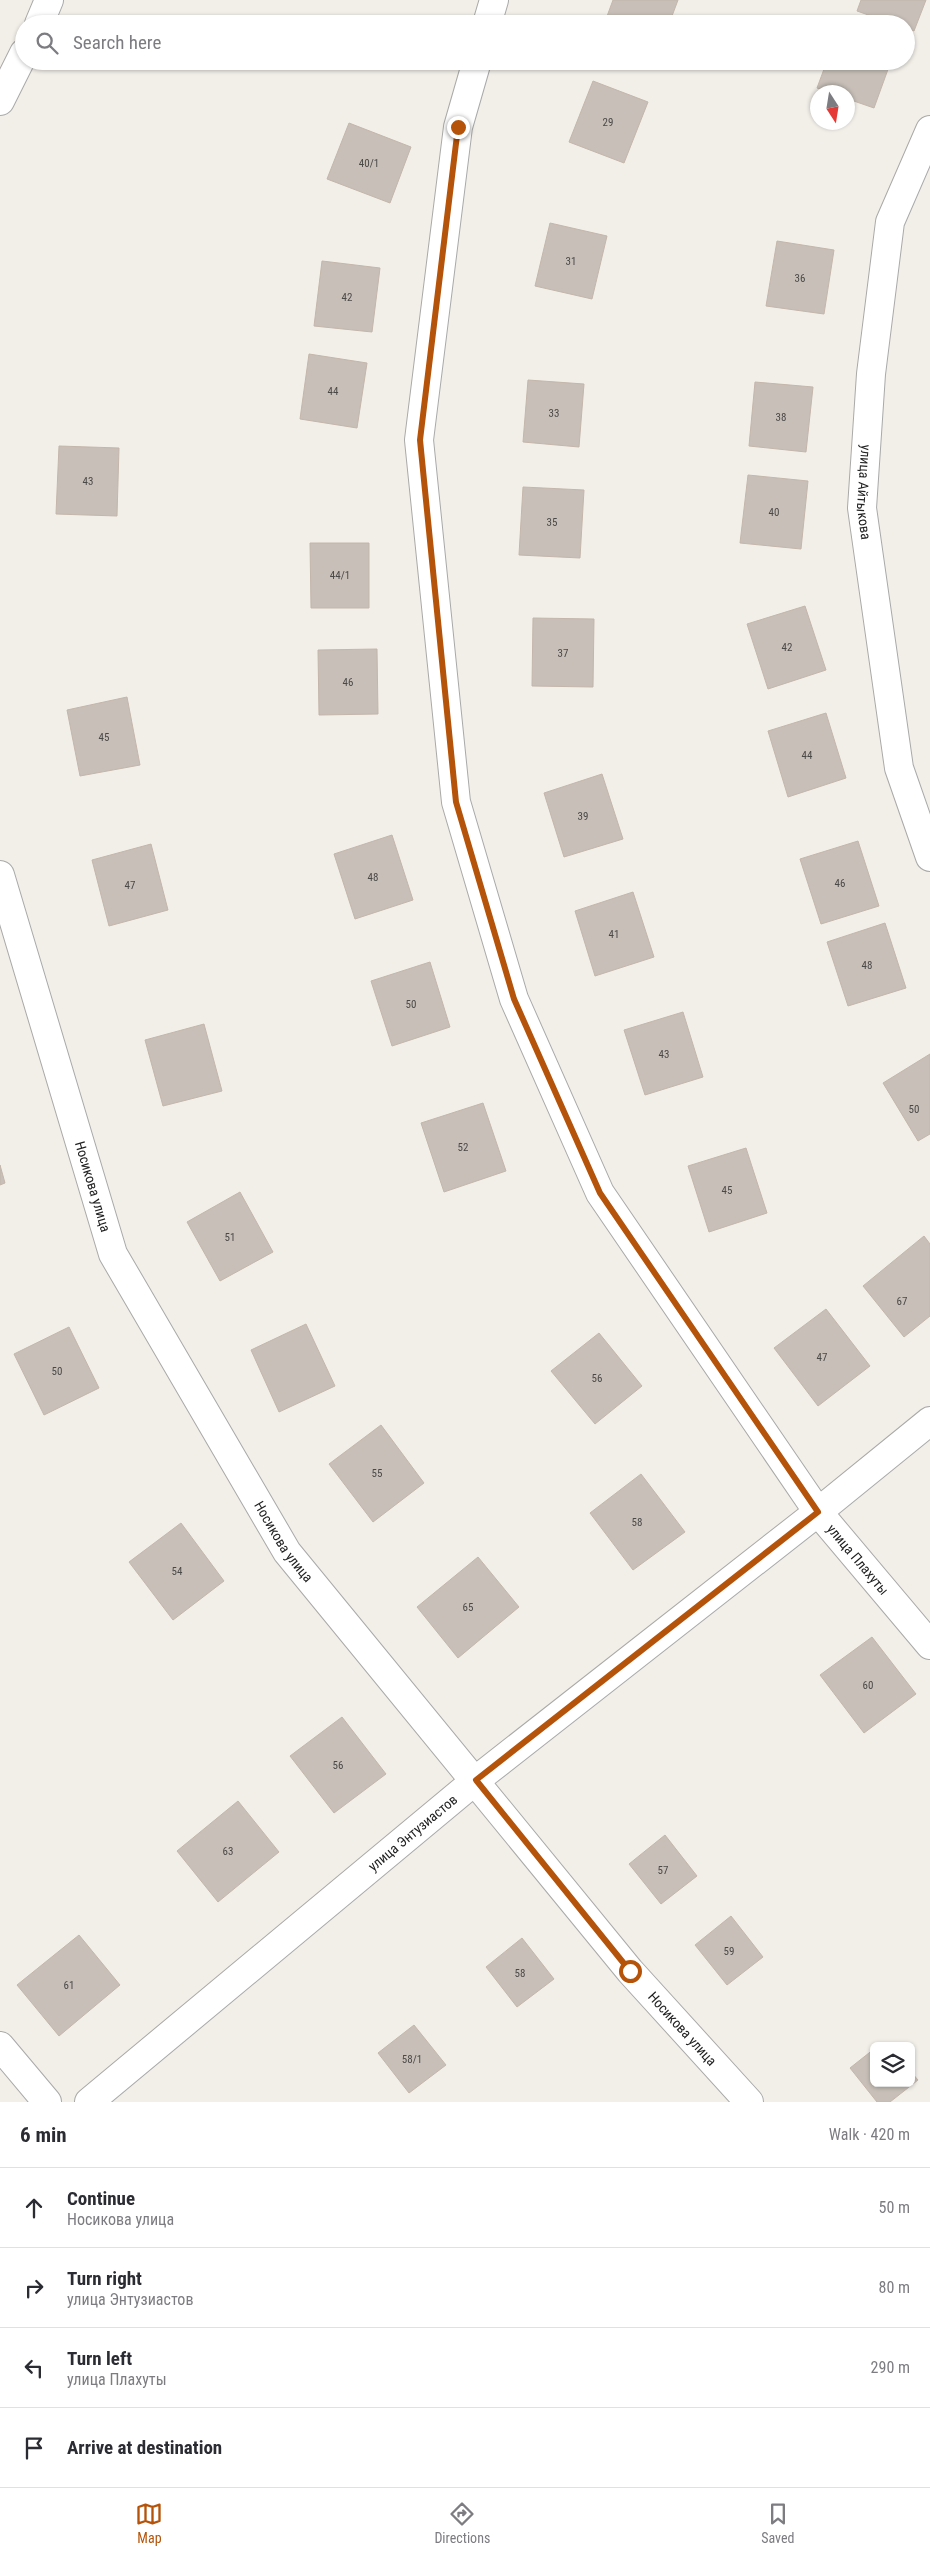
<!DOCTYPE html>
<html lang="en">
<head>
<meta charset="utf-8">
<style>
	body { margin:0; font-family:"Roboto Condensed",sans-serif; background:#f7f7f7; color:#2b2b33 }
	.controls { position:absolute; right:15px; bottom:15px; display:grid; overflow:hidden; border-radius:8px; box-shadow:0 1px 4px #0004 }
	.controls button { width:45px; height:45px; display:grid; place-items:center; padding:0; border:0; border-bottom:1px solid #e1e1e2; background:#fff; color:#2b2b33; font:25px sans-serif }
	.compass { position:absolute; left:810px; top:85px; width:45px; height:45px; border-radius:50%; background:#fff; box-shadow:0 1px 4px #0004; rotate:168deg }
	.stop { position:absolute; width:15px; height:15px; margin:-11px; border:4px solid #b45309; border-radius:50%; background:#fff }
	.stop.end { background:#b45309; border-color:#fff; box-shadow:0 1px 5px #0008 }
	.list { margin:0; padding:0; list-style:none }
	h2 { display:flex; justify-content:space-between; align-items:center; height:65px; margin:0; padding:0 20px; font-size:21px }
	h2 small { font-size:16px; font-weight:400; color:#7c7c81 }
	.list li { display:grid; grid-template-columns:32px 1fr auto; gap:15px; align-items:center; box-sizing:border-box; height:80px; padding:0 20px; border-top:1px solid #e1e1e2 }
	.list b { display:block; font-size:19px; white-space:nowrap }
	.list p { margin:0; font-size:16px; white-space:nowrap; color:#7c7c81 }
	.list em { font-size:16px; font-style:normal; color:#7c7c81 }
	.icon { flex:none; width:28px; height:28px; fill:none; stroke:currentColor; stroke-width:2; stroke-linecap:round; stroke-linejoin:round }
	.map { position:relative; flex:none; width:930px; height:2102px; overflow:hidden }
	.search { position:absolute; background:#fff; box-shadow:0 1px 4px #0004; left:15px; right:15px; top:15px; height:55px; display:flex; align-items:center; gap:12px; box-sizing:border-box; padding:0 18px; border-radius:28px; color:#7c7c81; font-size:19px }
	.sheet { height:385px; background:#fff }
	nav { display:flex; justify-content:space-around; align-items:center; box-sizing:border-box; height:70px; border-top:1px solid #e1e1e2; background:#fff; font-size:14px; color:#7c7c81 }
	nav a { display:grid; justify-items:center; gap:2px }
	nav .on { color:#b45309 }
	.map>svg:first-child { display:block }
</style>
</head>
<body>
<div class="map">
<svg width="930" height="2102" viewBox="0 0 930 2102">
	<rect width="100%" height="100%" fill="#f2efe9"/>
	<path fill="#c7bfb8" stroke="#c4b6ab" d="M613,0H678L669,24H621L606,19Z
		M861,0H926L914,31L906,28V24H894L857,11Z
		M827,61H891L874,108L848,99V92H829L817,88Z
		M593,81L648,102L624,163L569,142Z
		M349,123L411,147L390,203L327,179Z
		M550,223L607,236L592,299L535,286Z
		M777,241L834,250L824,314L766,306Z
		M322,261L380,268L372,332L314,326Z
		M309,354L367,363L357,428L300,419Z
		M528,380L584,384L579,447L523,442Z
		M755,382L813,387L806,452L749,446Z
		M59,446L119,448L117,516L56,514Z
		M748,475L808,481L801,549L740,543Z
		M523,487L584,490L580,558L519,555Z
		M310,543H369V608H311Z
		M805,606L826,670L768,689L747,624Z
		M533,618L594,619L593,687L532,686Z
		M377,649L378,714L319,715L318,650Z
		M127,697L140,765L80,776L67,710Z
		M826,713L846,778L788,797L768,731Z
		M602,774L623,839L564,857L544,793Z
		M392,835L413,900L355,919L334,854Z
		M858,841L879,906L821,924L800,859Z
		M151,844L168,910L109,926L92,860Z
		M633,892L654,957L595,976L575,911Z
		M885,923L906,988L848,1006L827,942Z
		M430,962L450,1027L392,1046L371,981Z
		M683,1012L703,1077L645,1095L624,1030Z
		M204,1024L222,1091L163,1106L145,1040Z
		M930,1054V1134L918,1141L883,1083Z
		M483,1103L506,1171L444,1192L421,1123Z
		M746,1148L767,1213L709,1232L688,1166Z
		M0,1165L5,1183L0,1185Z
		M240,1192L273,1252L220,1281L187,1222Z
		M924,1236L930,1244V1316L904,1337L863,1286Z
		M826,1309L870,1366L818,1406L774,1348Z
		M306,1324L335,1386L279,1412L251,1350Z
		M69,1327L99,1388L44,1415L14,1354Z
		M599,1333L642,1386L595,1424L551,1371Z
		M381,1425L424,1483L373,1522L329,1464Z
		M641,1474L685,1532L633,1570L590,1513Z
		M181,1523L224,1581L173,1620L129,1562Z
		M478,1557L519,1607L458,1658L417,1607Z
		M872,1637L916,1694L864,1733L820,1675Z
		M342,1717L386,1774L334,1813L290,1756Z
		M238,1801L279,1852L218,1902L177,1851Z
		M665,1835L697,1876L661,1904L629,1864Z
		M731,1916L763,1957L727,1985L695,1945Z
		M79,1935L120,1985L59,2036L17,1985Z
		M522,1938L554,1979L517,2007L486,1967Z
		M414,2025L446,2065L409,2093L378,2053Z
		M874,2049V2083H911V2072L918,2080L890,2102H877L850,2068Z"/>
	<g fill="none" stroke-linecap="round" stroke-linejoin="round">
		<defs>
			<g id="minor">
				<path d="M39,24L49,0"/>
				<path d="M487,24L494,0"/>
				<path id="s1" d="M477,61L458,127L419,440L456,802L514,999L600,1193L818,1512L930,1645"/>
				<path d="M0,101L24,53"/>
				<path id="s2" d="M930,130L890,222L871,374L862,508L899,768L930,857"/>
				<path id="s3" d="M0,875L113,1254L287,1552L630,1971L749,2102"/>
				<path d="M0,2046L47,2102"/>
				<path id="s4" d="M89,2102L476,1780L818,1512L930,1421"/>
			</g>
		</defs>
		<use href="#minor" stroke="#a9a9a9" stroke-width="30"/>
		<use href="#minor" stroke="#fff" stroke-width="28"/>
	</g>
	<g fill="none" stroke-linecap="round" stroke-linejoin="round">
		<path stroke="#b45309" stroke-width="6" d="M458,127L420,440L456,802L514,999L600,1193L818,1512L476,1780L630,1971"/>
	</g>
	<g text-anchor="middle" stroke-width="4" stroke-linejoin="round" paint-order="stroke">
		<g font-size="11" fill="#4b4948">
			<text x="608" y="126">29</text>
			<text x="369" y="167">40/1</text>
			<text x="571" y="265">31</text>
			<text x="800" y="282">36</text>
			<text x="347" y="301">42</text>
			<text x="333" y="395">44</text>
			<text x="554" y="417">33</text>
			<text x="781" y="421">38</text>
			<text x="88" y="485">43</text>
			<text x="774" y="516">40</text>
			<text x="552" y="526">35</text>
			<text x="340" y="579">44/1</text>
			<text x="787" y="651">42</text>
			<text x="563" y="657">37</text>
			<text x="348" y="686">46</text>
			<text x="104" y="741">45</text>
			<text x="807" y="759">44</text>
			<text x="583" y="820">39</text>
			<text x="373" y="881">48</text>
			<text x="840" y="887">46</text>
			<text x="130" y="889">47</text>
			<text x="614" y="938">41</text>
			<text x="867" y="969">48</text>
			<text x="411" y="1008">50</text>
			<text x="664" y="1058">43</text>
			<text x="914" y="1113">50</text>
			<text x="463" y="1151">52</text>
			<text x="727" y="1194">45</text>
			<text x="230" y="1241">51</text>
			<text x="902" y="1305">67</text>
			<text x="822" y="1361">47</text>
			<text x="57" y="1375">50</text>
			<text x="597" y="1382">56</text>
			<text x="377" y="1477">55</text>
			<text x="637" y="1526">58</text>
			<text x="177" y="1575">54</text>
			<text x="468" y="1611">65</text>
			<text x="868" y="1689">60</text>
			<text x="338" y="1769">56</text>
			<text x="228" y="1855">63</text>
			<text x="663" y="1874">57</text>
			<text x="729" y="1955">59</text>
			<text x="520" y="1977">58</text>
			<text x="69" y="1989">61</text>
			<text x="412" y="2063">58/1</text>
		</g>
		<g font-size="14" fill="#222" stroke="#fff">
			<text dy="5" stroke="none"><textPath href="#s2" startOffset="372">улица Айтыкова</textPath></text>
			<text dy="5" stroke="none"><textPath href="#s3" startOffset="325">Носикова улица</textPath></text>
			<text dy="5" stroke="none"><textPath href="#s3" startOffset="730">Носикова улица</textPath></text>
			<text dy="5" stroke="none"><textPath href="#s1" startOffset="1614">улица Плахуты</textPath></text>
			<text dy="5" stroke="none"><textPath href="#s4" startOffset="421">улица Энтузиастов</textPath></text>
			<text dy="5" stroke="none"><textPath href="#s3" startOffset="1360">Носикова улица</textPath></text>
		</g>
	</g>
</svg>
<div class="controls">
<button><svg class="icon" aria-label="layers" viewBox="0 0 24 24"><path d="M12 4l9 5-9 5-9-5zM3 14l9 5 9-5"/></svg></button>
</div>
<svg class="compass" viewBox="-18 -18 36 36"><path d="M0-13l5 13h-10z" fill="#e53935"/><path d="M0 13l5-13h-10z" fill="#7c7c81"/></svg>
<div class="stop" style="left:630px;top:1971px"></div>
<div class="stop end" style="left:458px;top:127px"></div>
<div class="search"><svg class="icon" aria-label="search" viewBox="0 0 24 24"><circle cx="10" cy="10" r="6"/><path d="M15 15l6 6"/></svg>Search here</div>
</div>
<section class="sheet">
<h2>6 min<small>Walk · 420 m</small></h2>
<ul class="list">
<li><svg class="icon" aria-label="ahead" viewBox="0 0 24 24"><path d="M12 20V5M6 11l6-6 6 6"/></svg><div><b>Continue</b><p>Носикова улица</p></div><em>50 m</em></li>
<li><svg class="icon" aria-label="right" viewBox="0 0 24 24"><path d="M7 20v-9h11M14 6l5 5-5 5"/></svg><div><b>Turn right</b><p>улица Энтузиастов</p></div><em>80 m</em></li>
<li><svg class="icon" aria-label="left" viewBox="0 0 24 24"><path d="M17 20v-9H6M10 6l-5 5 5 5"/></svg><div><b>Turn left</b><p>улица Плахуты</p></div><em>290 m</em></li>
<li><svg class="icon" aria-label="arrive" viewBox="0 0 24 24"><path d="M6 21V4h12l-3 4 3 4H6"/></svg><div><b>Arrive at destination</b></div></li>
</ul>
</section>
<nav>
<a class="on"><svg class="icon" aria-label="map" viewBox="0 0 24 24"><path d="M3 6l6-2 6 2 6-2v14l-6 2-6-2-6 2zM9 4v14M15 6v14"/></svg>Map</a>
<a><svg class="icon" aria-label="directions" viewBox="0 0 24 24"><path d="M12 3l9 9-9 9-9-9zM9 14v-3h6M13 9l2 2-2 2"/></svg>Directions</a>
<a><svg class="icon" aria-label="saved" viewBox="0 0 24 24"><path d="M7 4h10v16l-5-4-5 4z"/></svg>Saved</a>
</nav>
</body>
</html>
